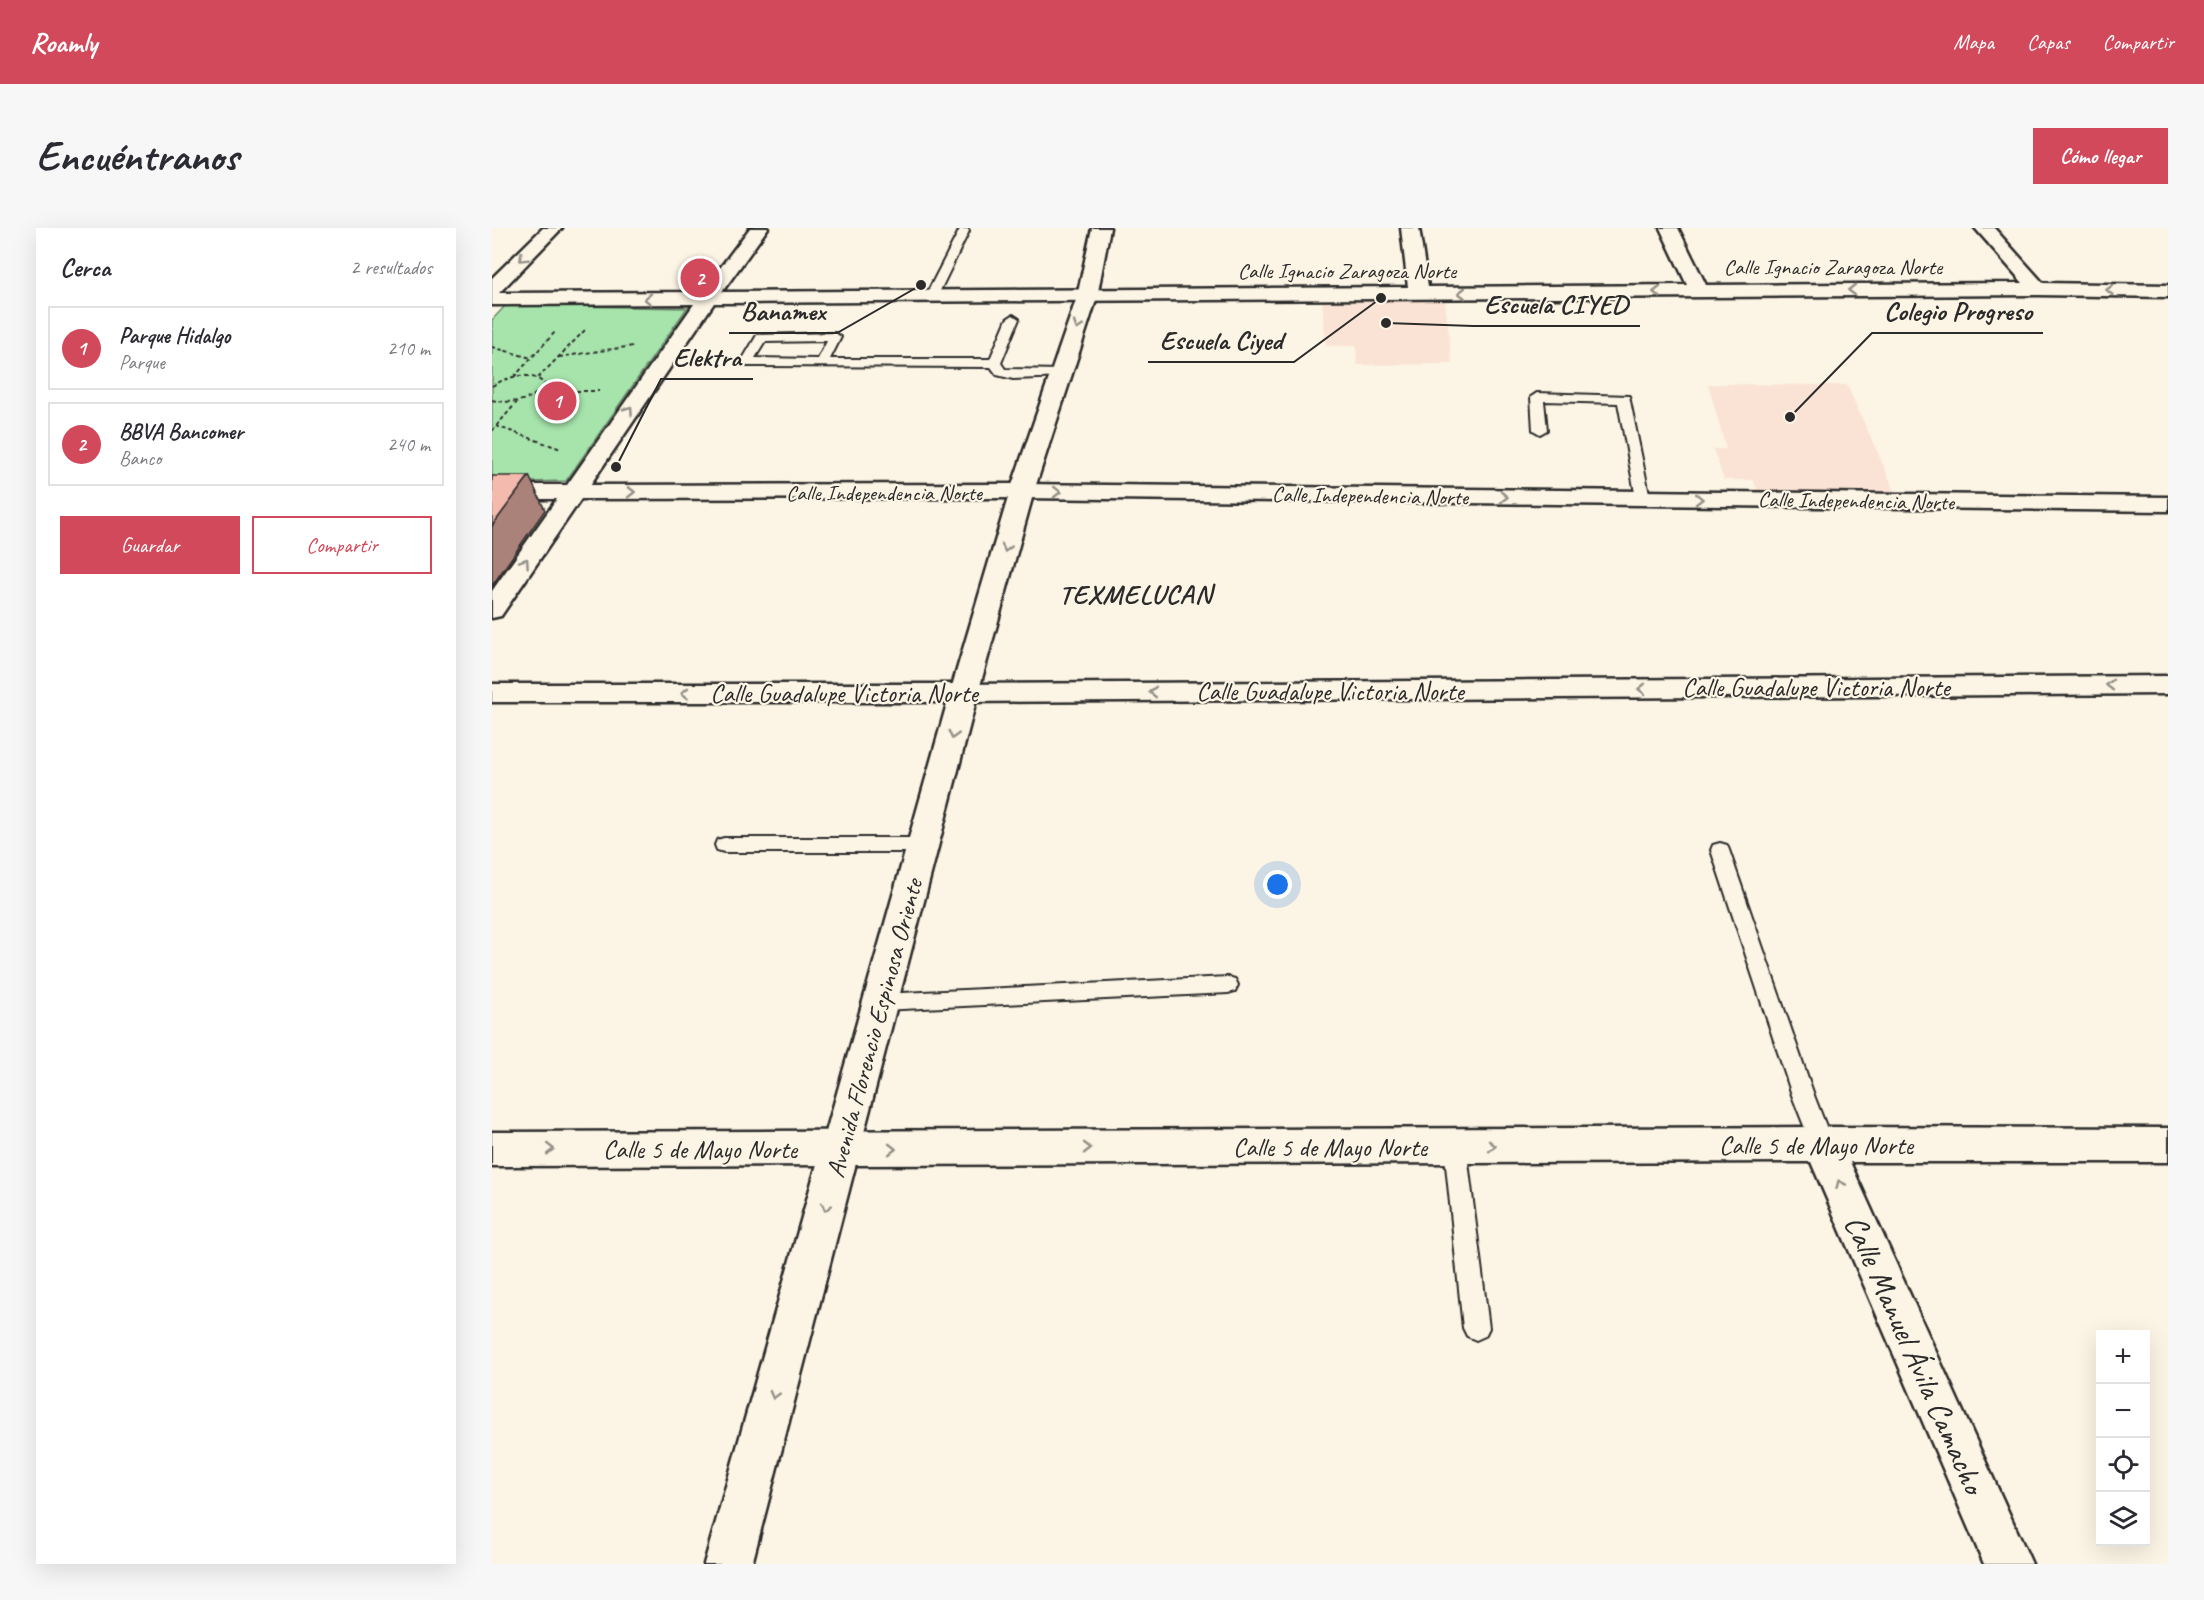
<!DOCTYPE html>
<html lang="es">
<head>
<meta charset="utf-8">
<style>
	body { margin:0; font-family:Caveat,sans-serif; background:#f7f7f7; color:#2b2b33 }
	.controls { position:absolute; right:18px; bottom:18px; display:grid; overflow:hidden; border-radius:0px; box-shadow:0 6px 24px #0002 }
	.controls button { width:54px; height:54px; display:grid; place-items:center; padding:0; border:0; border-bottom:2px solid #e1e1e2; background:#fff; color:#2b2b33; font:30px sans-serif }
	.you { position:absolute; left:786px; top:657px; width:21px; height:21px; margin:-15px; border:4px solid #fff; border-radius:50%; background:#1a73e8; box-shadow:0 0 0 9px #1a73e833 }
	.badge { display:grid; place-items:center; width:39px; height:39px; border-radius:50%; background:#d1495b; color:#fff; font-size:20px; font-weight:700 }
	.pin { position:absolute; translate:-50% -50%; border:3px solid #fff; box-shadow:0 2px 6px #0006 }
	.list { margin:0; padding:0; list-style:none }
	h2 { display:flex; justify-content:space-between; align-items:center; height:78px; margin:0; padding:0 24px; font-size:26px }
	h2 small { font-size:20px; font-weight:400; color:#7c7c81 }
	.list li { display:grid; grid-template-columns:39px 1fr auto; gap:18px; align-items:center; box-sizing:border-box; height:84px; margin:0 12px 12px; padding:0 12px; border:2px solid #e1e1e2; border-radius:0px }
	.list b { display:block; font-size:22px; white-space:nowrap }
	.list p { margin:0; font-size:20px; white-space:nowrap; color:#7c7c81 }
	.list em { font-size:20px; font-style:normal; color:#7c7c81 }
	.actions { display:flex; gap:12px; padding:18px 24px }
	.actions a { flex:1; padding:14px 0; border:2px solid #d1495b; border-radius:0px; text-align:center; font-size:21px; color:#d1495b }
	.actions .main { background:#d1495b; color:#fff }
	.icon { flex:none; width:33px; height:33px; fill:none; stroke:currentColor; stroke-width:2; stroke-linecap:round; stroke-linejoin:round }
	.map { position:relative; flex:none; width:1676px; height:1336px; overflow:hidden; border-radius:0px }
	header { display:flex; align-items:center; gap:36px; box-sizing:border-box; height:84px; padding:0 30px; background:#d1495b; color:#fff }
	header strong { font-size:28px }
	nav { display:flex; gap:33px; margin-inline-start:auto; font-size:21px }
	.intro { display:flex; align-items:center; justify-content:space-between; box-sizing:border-box; height:144px; padding:0 36px }
	h1 { margin:0; font-size:42px }
	.button { padding:15px 27px; border-radius:0px; background:#d1495b; color:#fff; font-size:21px; font-weight:700 }
	main { display:flex; gap:36px; padding:0 36px }
	aside { flex:1; background:#fff; border-radius:0px; box-shadow:0 6px 24px #0002 }
	.map>svg:first-child { display:block }
</style>
</head>
<body>
<header>
<strong>Roamly</strong>
<nav><a>Mapa</a><a>Capas</a><a>Compartir</a></nav>
</header>
<div class="intro"><h1>Encuéntranos</h1><a class="button">Cómo llegar</a></div>
<main>
<aside>
<h2>Cerca<small>2 resultados</small></h2>
<ul class="list">
<li><span class="badge">1</span><div><b>Parque Hidalgo</b><p>Parque</p></div><em>210 m</em></li>
<li><span class="badge">2</span><div><b>BBVA Bancomer</b><p>Banco</p></div><em>240 m</em></li>
</ul>
<div class="actions"><a class="main">Guardar</a><a>Compartir</a></div>
</aside>
<div class="map">
<svg width="1676" height="1336" viewBox="0 0 1676 1336">
	<rect width="100%" height="100%" fill="#fcf5e5"/>
	<filter id="ink" filterUnits="userSpaceOnUse"><feTurbulence type="fractalNoise" baseFrequency=".0167" numOctaves="2"/><feDisplacementMap in="SourceGraphic" scale="12" xChannelSelector="R" yChannelSelector="G"/><feConvolveMatrix kernelMatrix="1 2 1 2 8 2 1 2 1" color-interpolation-filters="sRGB"/></filter>
	<g filter="url(#ink)">
		<path fill="#fae3d4" d="M953,72L960,136L865,137L864,118H834L830,73Z
			M1216,156L1355,157L1403,263H1266L1261,252H1232L1221,221H1234Z"/>
		<path fill="#a6e4ab" stroke="#68886b" stroke-width="1.5" d="M14,77L195,80L74,253L0,255V92Z"/>
		<g fill="none" stroke-linecap="round" stroke-linejoin="round">
			<defs>
				<path id="lane" d="M468,1H476L477,3L445,69L439,72L435,71L433,69Z
					M521,87L527,91L509,135L513,141L569,142L573,143L575,146L573,149L521,151L505,147L499,139L255,138L249,134L265,107L343,105L349,109L338,131H498L515,91ZM335,113L326,131L263,130L273,114Z
					M1045,165L1137,168L1158,270L1156,273L1151,274L1144,270L1126,175L1052,173L1055,202L1048,206L1041,202L1039,169Z
					M232,610H431L438,612L440,617L438,622L431,624H232L225,622L223,617L225,612Z
					M1228,615L1235,617L1237,622L1323,870L1341,916L1338,923L1330,926L1322,923L1301,870L1219,622L1221,617Z
					M736,749L743,751L746,757L743,763L736,765L390,782L383,780L380,774L383,768L390,766Z
					M963,908L971,911L974,918L997,1100L993,1108L984,1112L975,1108L971,1100L952,918L955,911Z"/>
				<path id="street" d="M51,0H70L7,65L210,64L258,0H276L230,64L916,59L909,0H927L936,59L1195,57L1168,0H1186L1214,57L1531,55L1483,0H1502L1551,55L1676,57V69L1546,67L222,75L98,257L530,256L1676,269V283L530,270L89,271L9,388L0,390V363L65,271H0V257H75L202,76L0,77V50Z
					M1676,448V466L472,474H0V456H472Z
					M1330,899L1676,900V934H1358L1540,1336H1492L1319,934L0,938V904Z"/>
				<path id="secondary" d="M600,0H618L605,69L542,263L486,465L260,1336H212L458,465L518,263L585,69Z"/>
			</defs>
			<use href="#lane" stroke="#2b2b2b" stroke-width="4"/>
			<use href="#street" stroke="#2b2b2b" stroke-width="5"/>
			<use href="#secondary" stroke="#2b2b2b" stroke-width="5"/>
			<path stroke="#2b2b2b" stroke-width="2" stroke-dasharray="4 3" stroke-linecap="butt" d="M0,119L39,130
				M67,129L141,118
				M22,149L64,103
				M46,150L93,102
				M0,158C17,148 37,142 53,156C42,174 19,176 0,172
				M49,163H107
				M4,198L69,221
				M0,203L25,174"/>
			<use href="#lane" fill="#fcf5e5" fill-rule="evenodd"/>
			<use href="#street" fill="#fcf5e5" fill-rule="evenodd"/>
			<use href="#secondary" fill="#fcf5e5" fill-rule="evenodd"/>
		</g>
		<path fill="#ab8279" stroke="#2b2b2b" stroke-width="1.5" d="M37,248L53,282L0,358V298Z"/>
		<path fill="#f4baad" stroke="#2b2b2b" stroke-width="1.5" d="M0,248H37L0,298Z"/>
		<defs><path id="oneway-chevron" d="M-2-3.5L2.5 0L-2 3.5" fill="none" stroke-width="1.6" stroke-linecap="round" stroke-linejoin="round" transform="scale(1.5)"/></defs>
		<g stroke="#949088">
			<use href="#oneway-chevron" transform="translate(31 30) rotate(135)"/>
			<use href="#oneway-chevron" transform="translate(1360 62) rotate(180)"/>
			<use href="#oneway-chevron" transform="translate(1618 62) rotate(-179)"/>
			<use href="#oneway-chevron" transform="translate(1165 64) rotate(180)"/>
			<use href="#oneway-chevron" transform="translate(970 65) rotate(180)"/>
			<use href="#oneway-chevron" transform="translate(156 71) rotate(180)"/>
			<use href="#oneway-chevron" transform="translate(586 98) rotate(108)"/>
			<use href="#oneway-chevron" transform="translate(137 182) rotate(-55)"/>
			<use href="#oneway-chevron" transform="translate(139 264)"/>
			<use href="#oneway-chevron" transform="translate(565 264) rotate(1)"/>
			<use href="#oneway-chevron" transform="translate(1012 269) rotate(1)"/>
			<use href="#oneway-chevron" transform="translate(1207 271) rotate(1)"/>
			<use href="#oneway-chevron" transform="translate(514 320) rotate(106)"/>
			<use href="#oneway-chevron" transform="translate(33 334) rotate(-56)"/>
			<use href="#oneway-chevron" transform="translate(1618 457) rotate(180)"/>
			<use href="#oneway-chevron" transform="translate(1150 461) rotate(180)"/>
			<use href="#oneway-chevron" transform="translate(661 464) rotate(180)"/>
			<use href="#oneway-chevron" transform="translate(193 465) rotate(-180)"/>
			<use href="#oneway-chevron" transform="translate(461 507) rotate(105)"/>
			<use href="#oneway-chevron" transform="translate(1000 918)"/>
			<use href="#oneway-chevron" transform="translate(595 920)"/>
			<use href="#oneway-chevron" transform="translate(58 921)"/>
			<use href="#oneway-chevron" transform="translate(400 921)"/>
			<use href="#oneway-chevron" transform="translate(1348 956) rotate(-114)"/>
			<use href="#oneway-chevron" transform="translate(334 979) rotate(105)"/>
			<use href="#oneway-chevron" transform="translate(282 1167) rotate(105)"/>
		</g>
	</g>
	<g text-anchor="middle" stroke-width="4.5" stroke-linejoin="round" paint-order="stroke">
		<g font-size="22" fill="#2b2b2b" stroke="#fcf5e5">
			<text x="1341" y="46">Calle Ignacio Zaragoza Norte</text>
			<text x="855" y="50">Calle Ignacio Zaragoza Norte</text>
			<text x="392" y="272">Calle Independencia Norte</text>
			<text transform="translate(878 267) rotate(1)" y="8">Calle Independencia Norte</text>
			<text transform="translate(1364 272) rotate(1)" y="8">Calle Independencia Norte</text>
		</g>
		<g font-size="26" fill="#2b2b2b" stroke="#fcf5e5">
			<text x="1324" y="468">Calle Guadalupe Victoria Norte</text>
			<text x="838" y="472">Calle Guadalupe Victoria Norte</text>
			<text x="352" y="474">Calle Guadalupe Victoria Norte</text>
			<text transform="translate(382 800) rotate(-75)" y="9">Avenida Florencio Espinosa Oriente</text>
			<text x="1324" y="926">Calle 5 de Mayo Norte</text>
			<text x="838" y="928">Calle 5 de Mayo Norte</text>
			<text x="208" y="930">Calle 5 de Mayo Norte</text>
		</g>
		<g font-size="27" font-weight="bold" letter-spacing="1.5" fill="#2b2b2b" stroke="#fcf5e5">
			<text x="644" y="375">TEXMELUCAN</text>
		</g>
		<g font-size="32" fill="#2b2b2b" stroke="#fcf5e5">
			<text transform="translate(1423 1126) rotate(66)" y="11">Calle Manuel Ávila Camacho</text>
		</g>
	</g>
	<path fill="none" stroke="#2b2b2b" stroke-width="2" d="M894 95L981 98H1148M429 57L345 105H237M1298 189L1380 105H1551M889 70L802 134H656M124 239L169 151H261"/>
	<g fill="#2b2b2b" stroke="#fcf5e5" stroke-width="2">
		<circle cx="894" cy="95" r="6"/>
		<circle cx="429" cy="57" r="6"/>
		<circle cx="1298" cy="189" r="6"/>
		<circle cx="889" cy="70" r="6"/>
		<circle cx="124" cy="239" r="6"/>
	</g>
	<g font-size="27" text-anchor="middle" font-weight="bold" fill="#2b2b2b" stroke="#fcf5e5" stroke-width="4.5" stroke-linejoin="round" paint-order="stroke">
		<text x="1064" y="85">Escuela CIYED</text>
		<text x="291" y="92">Banamex</text>
		<text x="1466" y="92">Colegio Progreso</text>
		<text x="729" y="121">Escuela Ciyed</text>
		<text x="215" y="138">Elektra</text>
	</g>
</svg>
<div class="controls">
<button>+</button>
<button>−</button>
<button><svg class="icon" aria-label="locate" viewBox="0 0 24 24"><circle cx="12" cy="12" r="6"/><path d="M12 2v4M12 18v4M2 12h4M18 12h4"/></svg></button>
<button><svg class="icon" aria-label="layers" viewBox="0 0 24 24"><path d="M12 4l9 5-9 5-9-5zM3 14l9 5 9-5"/></svg></button>
</div>
<div class="you"></div>
<div class="pin badge" style="left:65px;top:173px">1</div>
<div class="pin badge" style="left:208px;top:50px">2</div>
</div>
</main>
</body>
</html>
